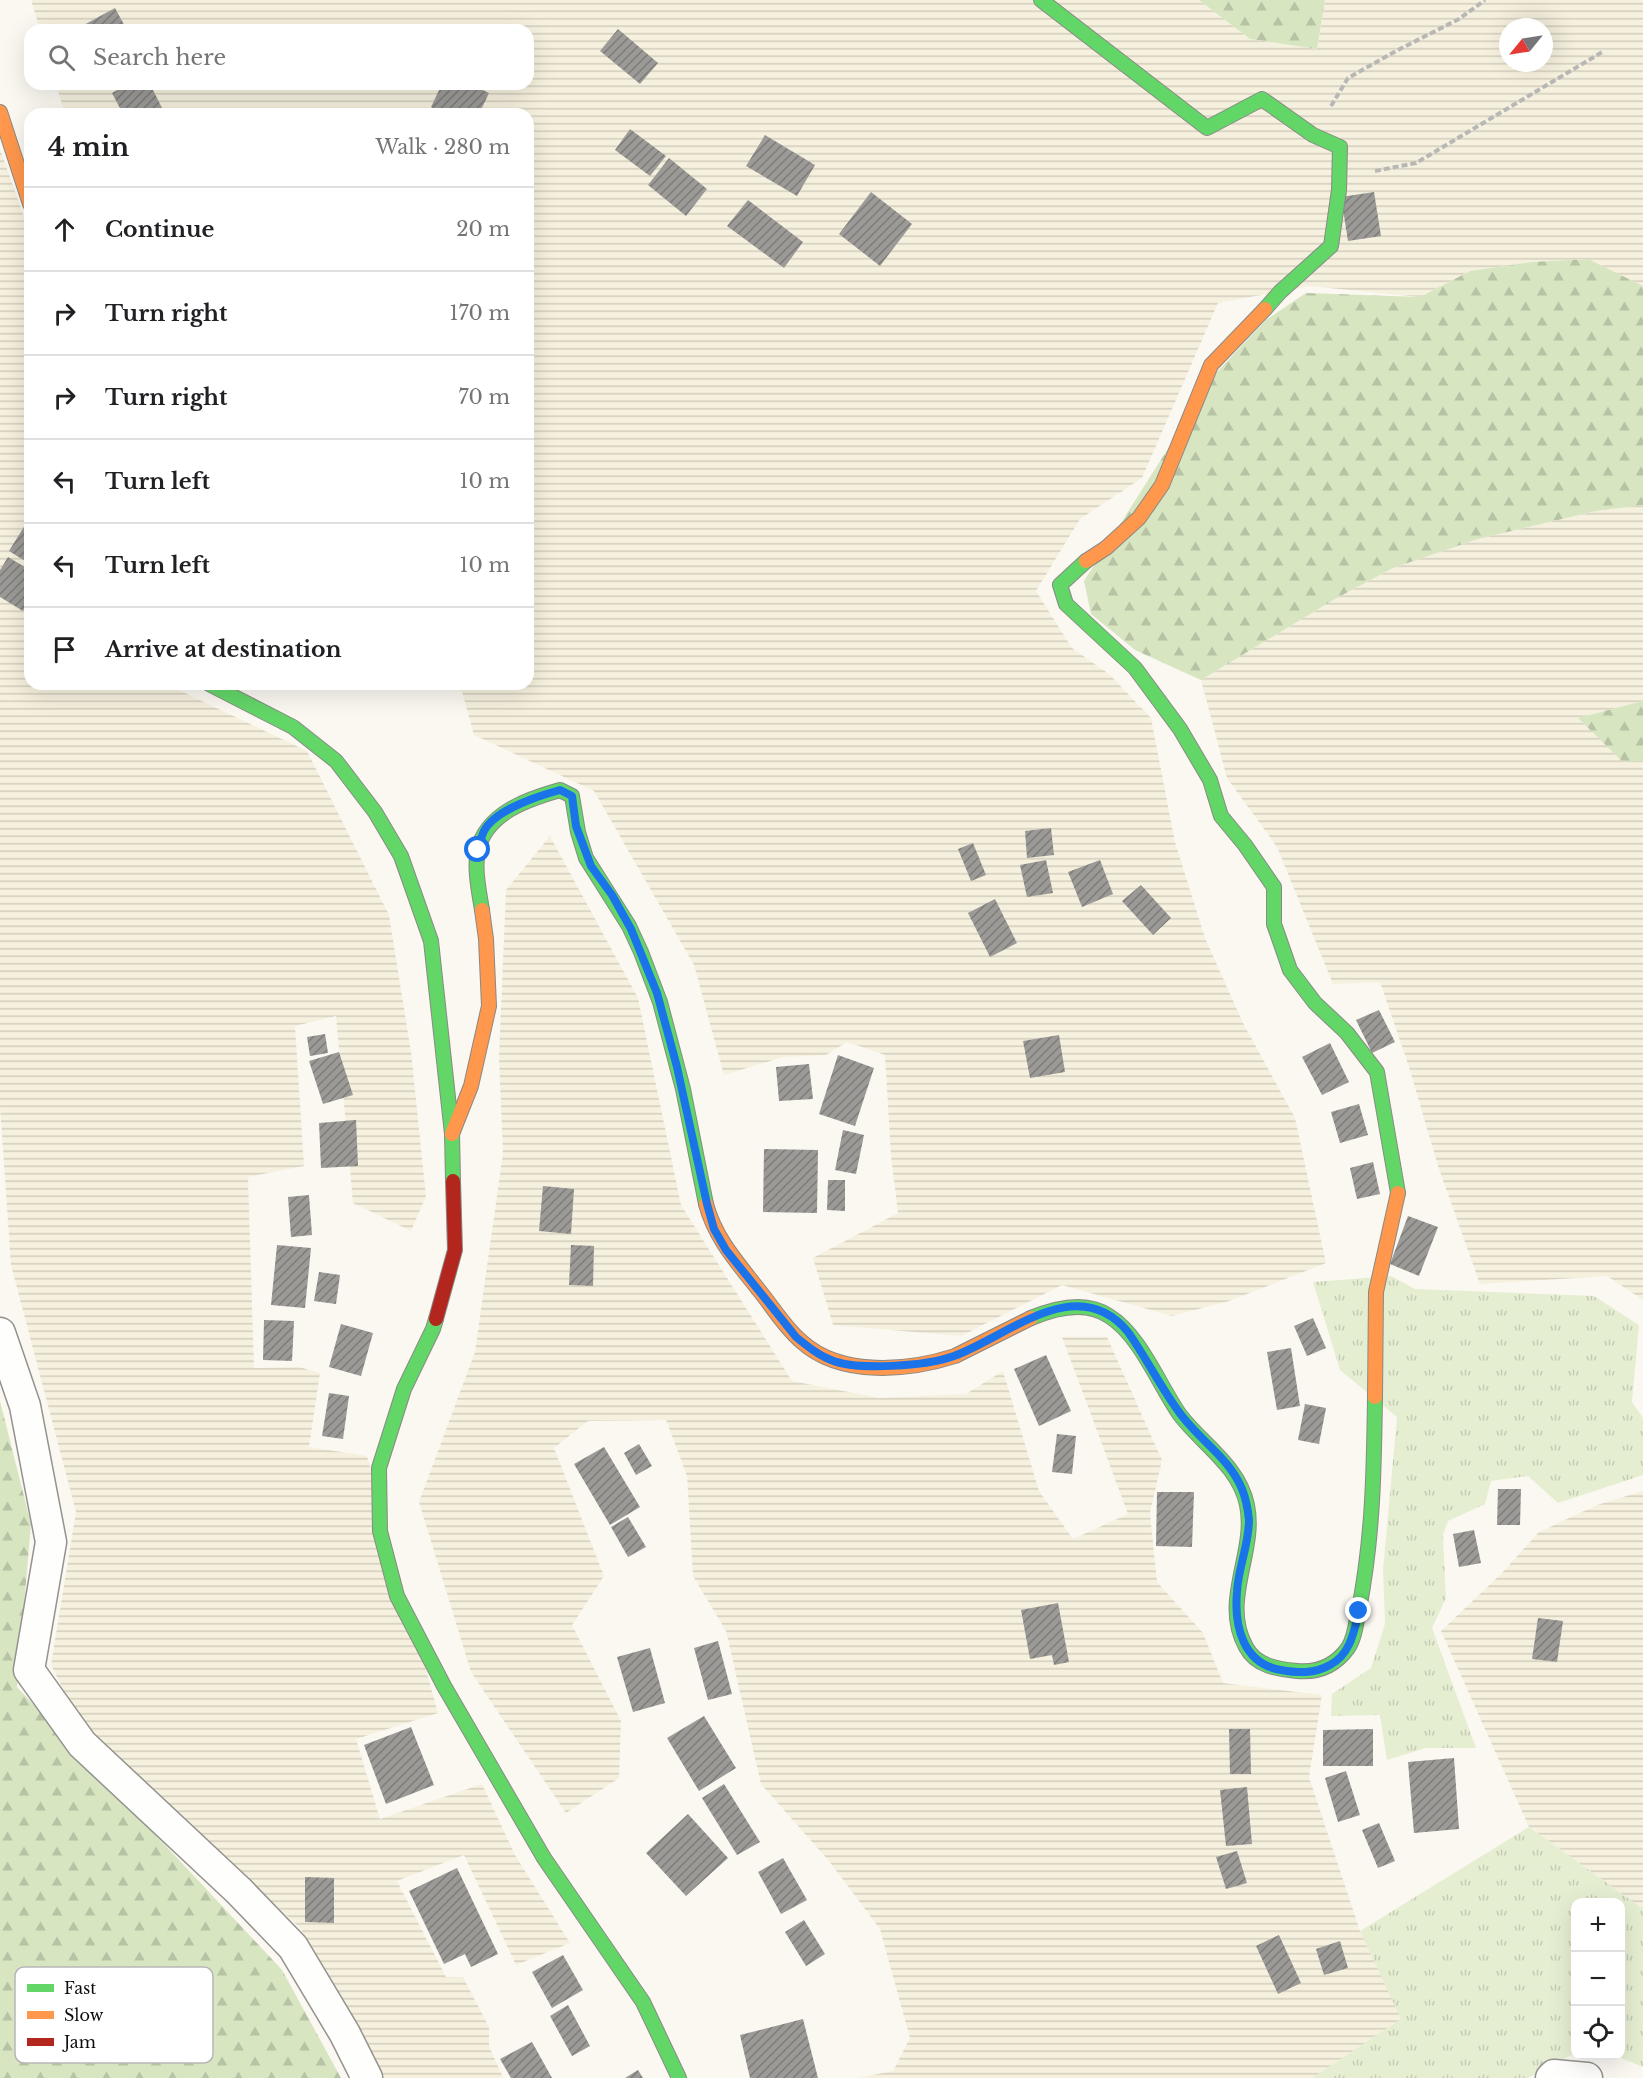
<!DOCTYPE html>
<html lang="en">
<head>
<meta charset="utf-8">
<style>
	body { margin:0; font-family:"Libre Baskerville",serif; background:#f6f6f6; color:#202124 }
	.controls { position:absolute; right:18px; bottom:18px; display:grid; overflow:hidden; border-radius:12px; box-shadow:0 6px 24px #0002 }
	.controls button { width:54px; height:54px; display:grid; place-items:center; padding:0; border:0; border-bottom:2px solid #e0e0e0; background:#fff; color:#202124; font:30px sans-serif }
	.compass { position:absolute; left:1499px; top:18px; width:54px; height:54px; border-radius:50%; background:#fff; box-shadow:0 6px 24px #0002; rotate:240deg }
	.stop { position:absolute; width:18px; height:18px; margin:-14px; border:4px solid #1a73e8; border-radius:50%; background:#fff }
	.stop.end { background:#1a73e8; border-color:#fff; box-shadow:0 2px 6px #0008 }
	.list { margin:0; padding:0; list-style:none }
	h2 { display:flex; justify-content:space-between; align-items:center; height:78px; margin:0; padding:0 24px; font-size:26px }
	h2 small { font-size:20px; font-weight:400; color:#757577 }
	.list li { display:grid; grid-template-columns:39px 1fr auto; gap:18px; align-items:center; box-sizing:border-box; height:84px; padding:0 24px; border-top:2px solid #e0e0e0 }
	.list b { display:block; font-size:22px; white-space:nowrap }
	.list em { font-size:20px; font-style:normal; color:#757577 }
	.icon { flex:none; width:33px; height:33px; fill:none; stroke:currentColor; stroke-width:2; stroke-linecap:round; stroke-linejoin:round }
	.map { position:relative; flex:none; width:1643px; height:2078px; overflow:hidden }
	.search { position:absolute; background:#fff; box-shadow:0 6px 24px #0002; left:24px; top:24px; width:510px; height:66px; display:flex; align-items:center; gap:15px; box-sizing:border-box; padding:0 21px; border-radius:18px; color:#757577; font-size:22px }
	.panel { position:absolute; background:#fff; box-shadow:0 6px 24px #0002; left:24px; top:108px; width:510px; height:582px; border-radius:18px }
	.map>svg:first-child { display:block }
</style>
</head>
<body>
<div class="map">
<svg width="1643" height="2078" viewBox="0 0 1643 2078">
	<defs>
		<pattern id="farmland-rules" width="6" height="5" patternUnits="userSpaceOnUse" patternTransform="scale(1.5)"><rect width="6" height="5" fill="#f6f1de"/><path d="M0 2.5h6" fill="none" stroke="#d2cdbd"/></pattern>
		<pattern id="grass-tufts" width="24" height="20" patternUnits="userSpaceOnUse" patternTransform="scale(1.5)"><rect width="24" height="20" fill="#e6eed2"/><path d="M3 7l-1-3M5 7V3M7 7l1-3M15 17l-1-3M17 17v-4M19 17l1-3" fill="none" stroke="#c4cbb3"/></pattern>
		<pattern id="forest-firs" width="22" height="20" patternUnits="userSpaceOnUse" patternTransform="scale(1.5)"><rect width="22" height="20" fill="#d7e5c1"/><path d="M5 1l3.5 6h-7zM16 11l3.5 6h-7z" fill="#b7c3a5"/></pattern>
		<pattern id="building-hatch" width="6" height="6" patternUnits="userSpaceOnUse" patternTransform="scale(1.5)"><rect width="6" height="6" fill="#9c9a97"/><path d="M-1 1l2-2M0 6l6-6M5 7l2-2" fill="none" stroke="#7e7c7a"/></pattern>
	</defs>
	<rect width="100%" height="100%" fill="#faf8f1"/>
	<path fill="url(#farmland-rules)" fill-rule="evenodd" d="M31,0H1199L1250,39L1317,49L1325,0H1643V286L1587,259L1531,262L1470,271L1420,297L1309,286L1218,303L1142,478L1080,519L1036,591L1072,648L1109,674L1151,718L1175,842L1205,938L1243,1023L1295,1118L1326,1263L1229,1301L1172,1316L1062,1285L961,1336L833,1325L813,1258L898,1213L891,1156L885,1055L847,1042L826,1055L783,1057L724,1075L694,965L594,791L474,735L460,684H528V114H65L56,84H528V30H40ZM1508,27H1544V63H1508Z
		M0,149L30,234V684H166L307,751L389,915L411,1052L426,1196L411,1231L353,1203L336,1016L295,1026L304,1166L248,1177L254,1368L299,1367L320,1373L309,1447L367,1456L438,1713L356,1739L380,1819L482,1784L515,1855L570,1943L516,1965L464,1855L397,1881L446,1977H463L489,2027V2046L503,2078H379L301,1929L78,1719L51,1665L76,1512L11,1265L0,1106Z
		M1643,505V701L1578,718L1623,761H1643V1300L1607,1276L1480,1284L1438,1166L1409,1067L1380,982L1333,984L1277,847L1227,778L1201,680L1335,599L1393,568L1478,539L1596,511Z
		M550,836L638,998L681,1205L792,1381L879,1398L966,1394L1003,1371L1039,1491L1073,1539L1128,1514L1062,1337H1107L1162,1460L1150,1513L1157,1582L1203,1633L1223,1683L1322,1695L1309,1777L1360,1931L1402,2019L1312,2078H857L893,2071L910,2038L880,1929L829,1861L761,1784L726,1631L693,1576L687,1476L666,1420L588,1421L554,1448L604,1576L572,1625L621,1721L619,1778L566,1813L471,1672L419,1502L475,1352L503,1153L499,1057L506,890Z
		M1643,1491V1909L1529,1827L1441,1631L1501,1574L1539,1532L1597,1505Z"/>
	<path fill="url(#grass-tufts)" d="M1391,1276L1415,1289L1594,1296L1639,1325L1632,1402L1643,1418V1475L1558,1503L1528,1476L1491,1481L1485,1504L1448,1521L1443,1535L1446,1598L1432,1628L1476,1748H1426L1387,1760L1380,1715L1331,1716L1332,1694L1371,1668L1385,1624L1383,1570L1397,1417L1340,1370L1313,1282Z
		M1529,1827L1643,1909V2067L1616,2056H1620V1902H1576L1575,2053L1528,2078H1312L1401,2019L1360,1931Z"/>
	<path fill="url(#forest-firs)" d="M1199,0H1325L1317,49L1250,39Z
		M1588,259L1643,286V505L1596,511L1478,539L1393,568L1335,599L1201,680L1135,650L1091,614L1084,581L1216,373L1266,320L1306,293L1420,297L1470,271L1531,262Z
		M1643,701V761L1623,762L1578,718Z
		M0,1401L31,1524L17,1687L282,1970L341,2078H0Z"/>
	<path fill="url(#building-hatch)" d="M115,8L127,30H84L82,26Z
		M618,29L658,63L640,84L600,51Z
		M128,84H150L165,114H123L112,93Z
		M442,84H470L489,93L479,114H444L431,107Z
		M630,129L666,156L650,176L615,150Z
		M765,135L815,165L797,196L746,166Z
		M669,158L707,189L686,216L648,185Z
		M871,192L912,224L880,266L839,234Z
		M1374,192L1381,236L1348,241L1341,197Z
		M748,200L803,242L784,268L727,226Z
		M30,517V564L9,551Z
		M8,557L30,570V599L23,611L0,597V570Z
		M1051,828L1054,855L1027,858L1025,831Z
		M973,843L986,875L971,881L958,849Z
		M1046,860L1053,893L1027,897L1020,865Z
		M1100,860L1113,894L1082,907L1068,872Z
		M1141,885L1171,918L1153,935L1122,901Z
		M995,899L1017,943L990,957L968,913Z
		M1379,1010L1395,1042L1372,1053L1356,1020Z
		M325,1034L328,1053L310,1056L307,1037Z
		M1059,1035L1065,1072L1030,1078L1023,1041Z
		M1330,1043L1349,1082L1322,1095L1302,1057Z
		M339,1052L353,1095L323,1104L309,1061Z
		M838,1055L874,1068L855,1126L819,1114Z
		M809,1064L813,1099L779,1101L776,1067Z
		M1359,1104L1368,1135L1340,1143L1331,1112Z
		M356,1120L358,1166L321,1168L319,1123Z
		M843,1130L864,1135L856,1174L835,1170Z
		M764,1149L818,1150L817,1213L763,1212Z
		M1373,1162L1380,1194L1357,1199L1350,1168Z
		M828,1180H845V1211L827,1210Z
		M543,1186L574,1189L571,1234L539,1231Z
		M309,1195L312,1235L291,1237L288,1197Z
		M1408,1216L1438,1227L1419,1276L1390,1264Z
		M277,1245L311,1248L305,1308L271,1305Z
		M571,1245L594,1246L593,1286L569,1285Z
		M319,1272L340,1275L336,1304L314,1301Z
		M1313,1318L1326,1348L1307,1356L1294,1326Z
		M264,1320L294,1321L292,1361L263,1360Z
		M341,1324L373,1333L361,1376L329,1367Z
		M1291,1348L1300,1406L1277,1410L1267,1352Z
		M1046,1355L1071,1411L1039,1426L1014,1369Z
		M329,1393L349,1396L343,1439L322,1436Z
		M1305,1404L1326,1408L1319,1444L1298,1440Z
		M1057,1434L1076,1436L1072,1474L1052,1472Z
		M639,1444L652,1466L636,1475L624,1453Z
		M604,1447L640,1507L610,1525L574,1464Z
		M1498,1489H1521L1520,1525H1497Z
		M1157,1492H1194L1192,1547L1156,1546Z
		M628,1517L646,1547L628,1557L611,1527Z
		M1474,1530L1481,1563L1459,1567L1453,1534Z
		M1058,1603L1069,1662L1054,1665L1052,1655L1030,1659L1021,1610Z
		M1538,1618L1563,1621L1557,1662L1532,1659Z
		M718,1641L732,1694L708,1700L694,1648Z
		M650,1648L665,1703L633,1712L617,1657Z
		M704,1716L736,1768L699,1791L667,1738Z
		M411,1727L434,1785L386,1804L364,1745Z
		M1229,1729H1250L1251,1774H1230Z
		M1373,1729V1766H1323V1730Z
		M1454,1758L1459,1829L1414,1833L1408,1762Z
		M1346,1771L1360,1815L1338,1822L1325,1778Z
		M724,1784L760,1842L737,1855L702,1798Z
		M1247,1787L1252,1844L1226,1846L1220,1790Z
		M688,1814L728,1858L686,1896L646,1853Z
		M1379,1823L1395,1861L1378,1868L1362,1830Z
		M1237,1851L1247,1883L1226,1889L1216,1857Z
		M783,1858L807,1900L781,1914L758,1872Z
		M457,1868L498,1954L471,1967L465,1954L444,1964L409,1891Z
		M305,1877L334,1878V1923L305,1922Z
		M804,1920L825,1954L806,1966L785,1932Z
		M1279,1935L1301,1983L1278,1994L1256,1946Z
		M1340,1941L1348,1968L1324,1975L1316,1949Z
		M563,1955L583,1990L552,2008L532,1972Z
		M568,2005L590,2046L572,2056L550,2016Z
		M803,2019L818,2078H750L740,2035Z
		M532,2042L552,2078H511L500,2059Z
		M638,2070L643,2078H625Z"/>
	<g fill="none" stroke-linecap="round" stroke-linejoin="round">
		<defs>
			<path id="street" d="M0,1333L25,1406L51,1542L29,1670L82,1744L239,1891L293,1947L345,2034L367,2078
				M1551,2078L1554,2075L1587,2078"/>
			<path id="fast" d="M1041,0L1207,128L1262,99L1313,135L1340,147L1339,190L1331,246L1280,292L1265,309
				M1086,561L1060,585L1066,604L1135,668L1180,729L1210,780L1221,816L1245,845L1274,887V924L1290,970L1315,1003L1347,1033L1377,1072L1398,1193
				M209,684L293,727L336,761L375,812L401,856L431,941L452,1134L453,1181
				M482,910C479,891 474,869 478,850C486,813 528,799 560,790L572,796L578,832L586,858L629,926L641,952L660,1002L683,1089L706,1204
				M1031,1318C1055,1308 1086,1300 1109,1316C1140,1335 1159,1385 1180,1415C1202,1444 1239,1466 1247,1505C1257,1552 1220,1601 1246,1647C1256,1666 1277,1669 1297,1671C1318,1673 1335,1666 1348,1648C1355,1638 1356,1622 1359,1609C1373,1537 1374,1470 1375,1397
				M436,1319L433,1329L404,1389L379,1468L380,1531L397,1596L444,1686L544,1858L643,2002L679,2078"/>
			<path id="slow" d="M0,112L30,204
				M1086,561L1106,548L1139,518L1162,485L1211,365L1265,309
				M452,1134L471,1086L489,1006L486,939L482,910
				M706,1204C715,1238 737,1262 758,1289C773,1307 784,1327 802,1342C841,1377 908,1371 955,1356L1031,1318
				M1375,1397L1376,1292L1398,1193"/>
			<path id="jam" d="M436,1319L455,1250L453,1181"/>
		</defs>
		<use href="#street" stroke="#93928f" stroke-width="33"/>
		<use href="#fast" stroke="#8a8986" stroke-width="16"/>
		<use href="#slow" stroke="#8a8986" stroke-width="16"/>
		<use href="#jam" stroke="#8a8986" stroke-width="16"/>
		<path stroke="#b7b7b6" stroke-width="4" stroke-dasharray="6 3" stroke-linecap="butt" d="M1331,106L1348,78L1396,51L1459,19L1485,0
			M1375,171L1416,163L1604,51"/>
		<use href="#street" stroke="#fefefd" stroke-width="30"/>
		<use href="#fast" stroke="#63d668" stroke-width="14"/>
		<use href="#slow" stroke="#ff974d" stroke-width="14"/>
		<use href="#jam" stroke="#b3261e" stroke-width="14"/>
	</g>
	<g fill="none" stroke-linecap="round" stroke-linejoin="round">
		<path stroke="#1a73e8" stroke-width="8" d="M478,850C480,844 481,837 484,831C495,810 538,796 560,790L572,796L576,826L591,866L612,895L631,929L657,993L677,1067L707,1204L714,1229L726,1250L796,1337C807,1346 818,1355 831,1360C857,1371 927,1366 954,1356C1007,1337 1077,1270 1128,1332C1147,1359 1162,1390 1182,1416C1201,1441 1230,1459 1242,1489C1246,1499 1248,1510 1249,1520C1249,1545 1238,1568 1237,1592C1234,1626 1243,1664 1281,1670C1298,1673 1314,1674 1330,1665C1350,1655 1354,1632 1359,1611"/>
	</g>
	<rect x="15" y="1967" width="198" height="96" rx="9" fill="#fff" stroke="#b6b6b6" stroke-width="1.5"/>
	<rect x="27" y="1984" width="27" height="8" fill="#63d668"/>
	<rect x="27" y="2011" width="27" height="8" fill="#ff974d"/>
	<rect x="27" y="2038" width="27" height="8" fill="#b3261e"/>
	<g font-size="16" fill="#0c0c0c">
		<text x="64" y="1994">Fast</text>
		<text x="64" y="2021">Slow</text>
		<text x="64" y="2048">Jam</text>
	</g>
</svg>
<div class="controls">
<button>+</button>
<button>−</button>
<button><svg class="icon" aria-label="locate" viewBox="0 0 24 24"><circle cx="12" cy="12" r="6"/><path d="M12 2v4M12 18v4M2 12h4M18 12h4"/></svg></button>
</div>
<svg class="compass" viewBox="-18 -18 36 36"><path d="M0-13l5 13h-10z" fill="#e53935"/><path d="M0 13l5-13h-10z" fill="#757577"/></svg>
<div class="stop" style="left:478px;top:850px"></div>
<div class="stop end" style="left:1359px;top:1611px"></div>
<div class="search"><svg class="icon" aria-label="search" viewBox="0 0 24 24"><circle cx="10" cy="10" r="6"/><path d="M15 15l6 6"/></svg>Search here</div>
<section class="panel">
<h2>4 min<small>Walk · 280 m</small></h2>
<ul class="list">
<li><svg class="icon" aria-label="ahead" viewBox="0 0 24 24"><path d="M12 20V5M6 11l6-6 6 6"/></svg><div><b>Continue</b></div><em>20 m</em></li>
<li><svg class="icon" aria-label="right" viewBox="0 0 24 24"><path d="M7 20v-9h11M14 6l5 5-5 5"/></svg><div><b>Turn right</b></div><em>170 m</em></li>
<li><svg class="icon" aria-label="right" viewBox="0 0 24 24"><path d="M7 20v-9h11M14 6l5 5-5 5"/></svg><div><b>Turn right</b></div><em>70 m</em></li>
<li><svg class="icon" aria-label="left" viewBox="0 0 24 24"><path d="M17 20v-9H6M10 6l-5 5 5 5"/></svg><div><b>Turn left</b></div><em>10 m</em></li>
<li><svg class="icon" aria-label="left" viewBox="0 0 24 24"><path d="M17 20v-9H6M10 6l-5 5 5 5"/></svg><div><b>Turn left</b></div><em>10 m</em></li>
<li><svg class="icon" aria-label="arrive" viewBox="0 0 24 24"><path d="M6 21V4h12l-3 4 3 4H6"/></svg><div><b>Arrive at destination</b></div></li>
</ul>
</section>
</div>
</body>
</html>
